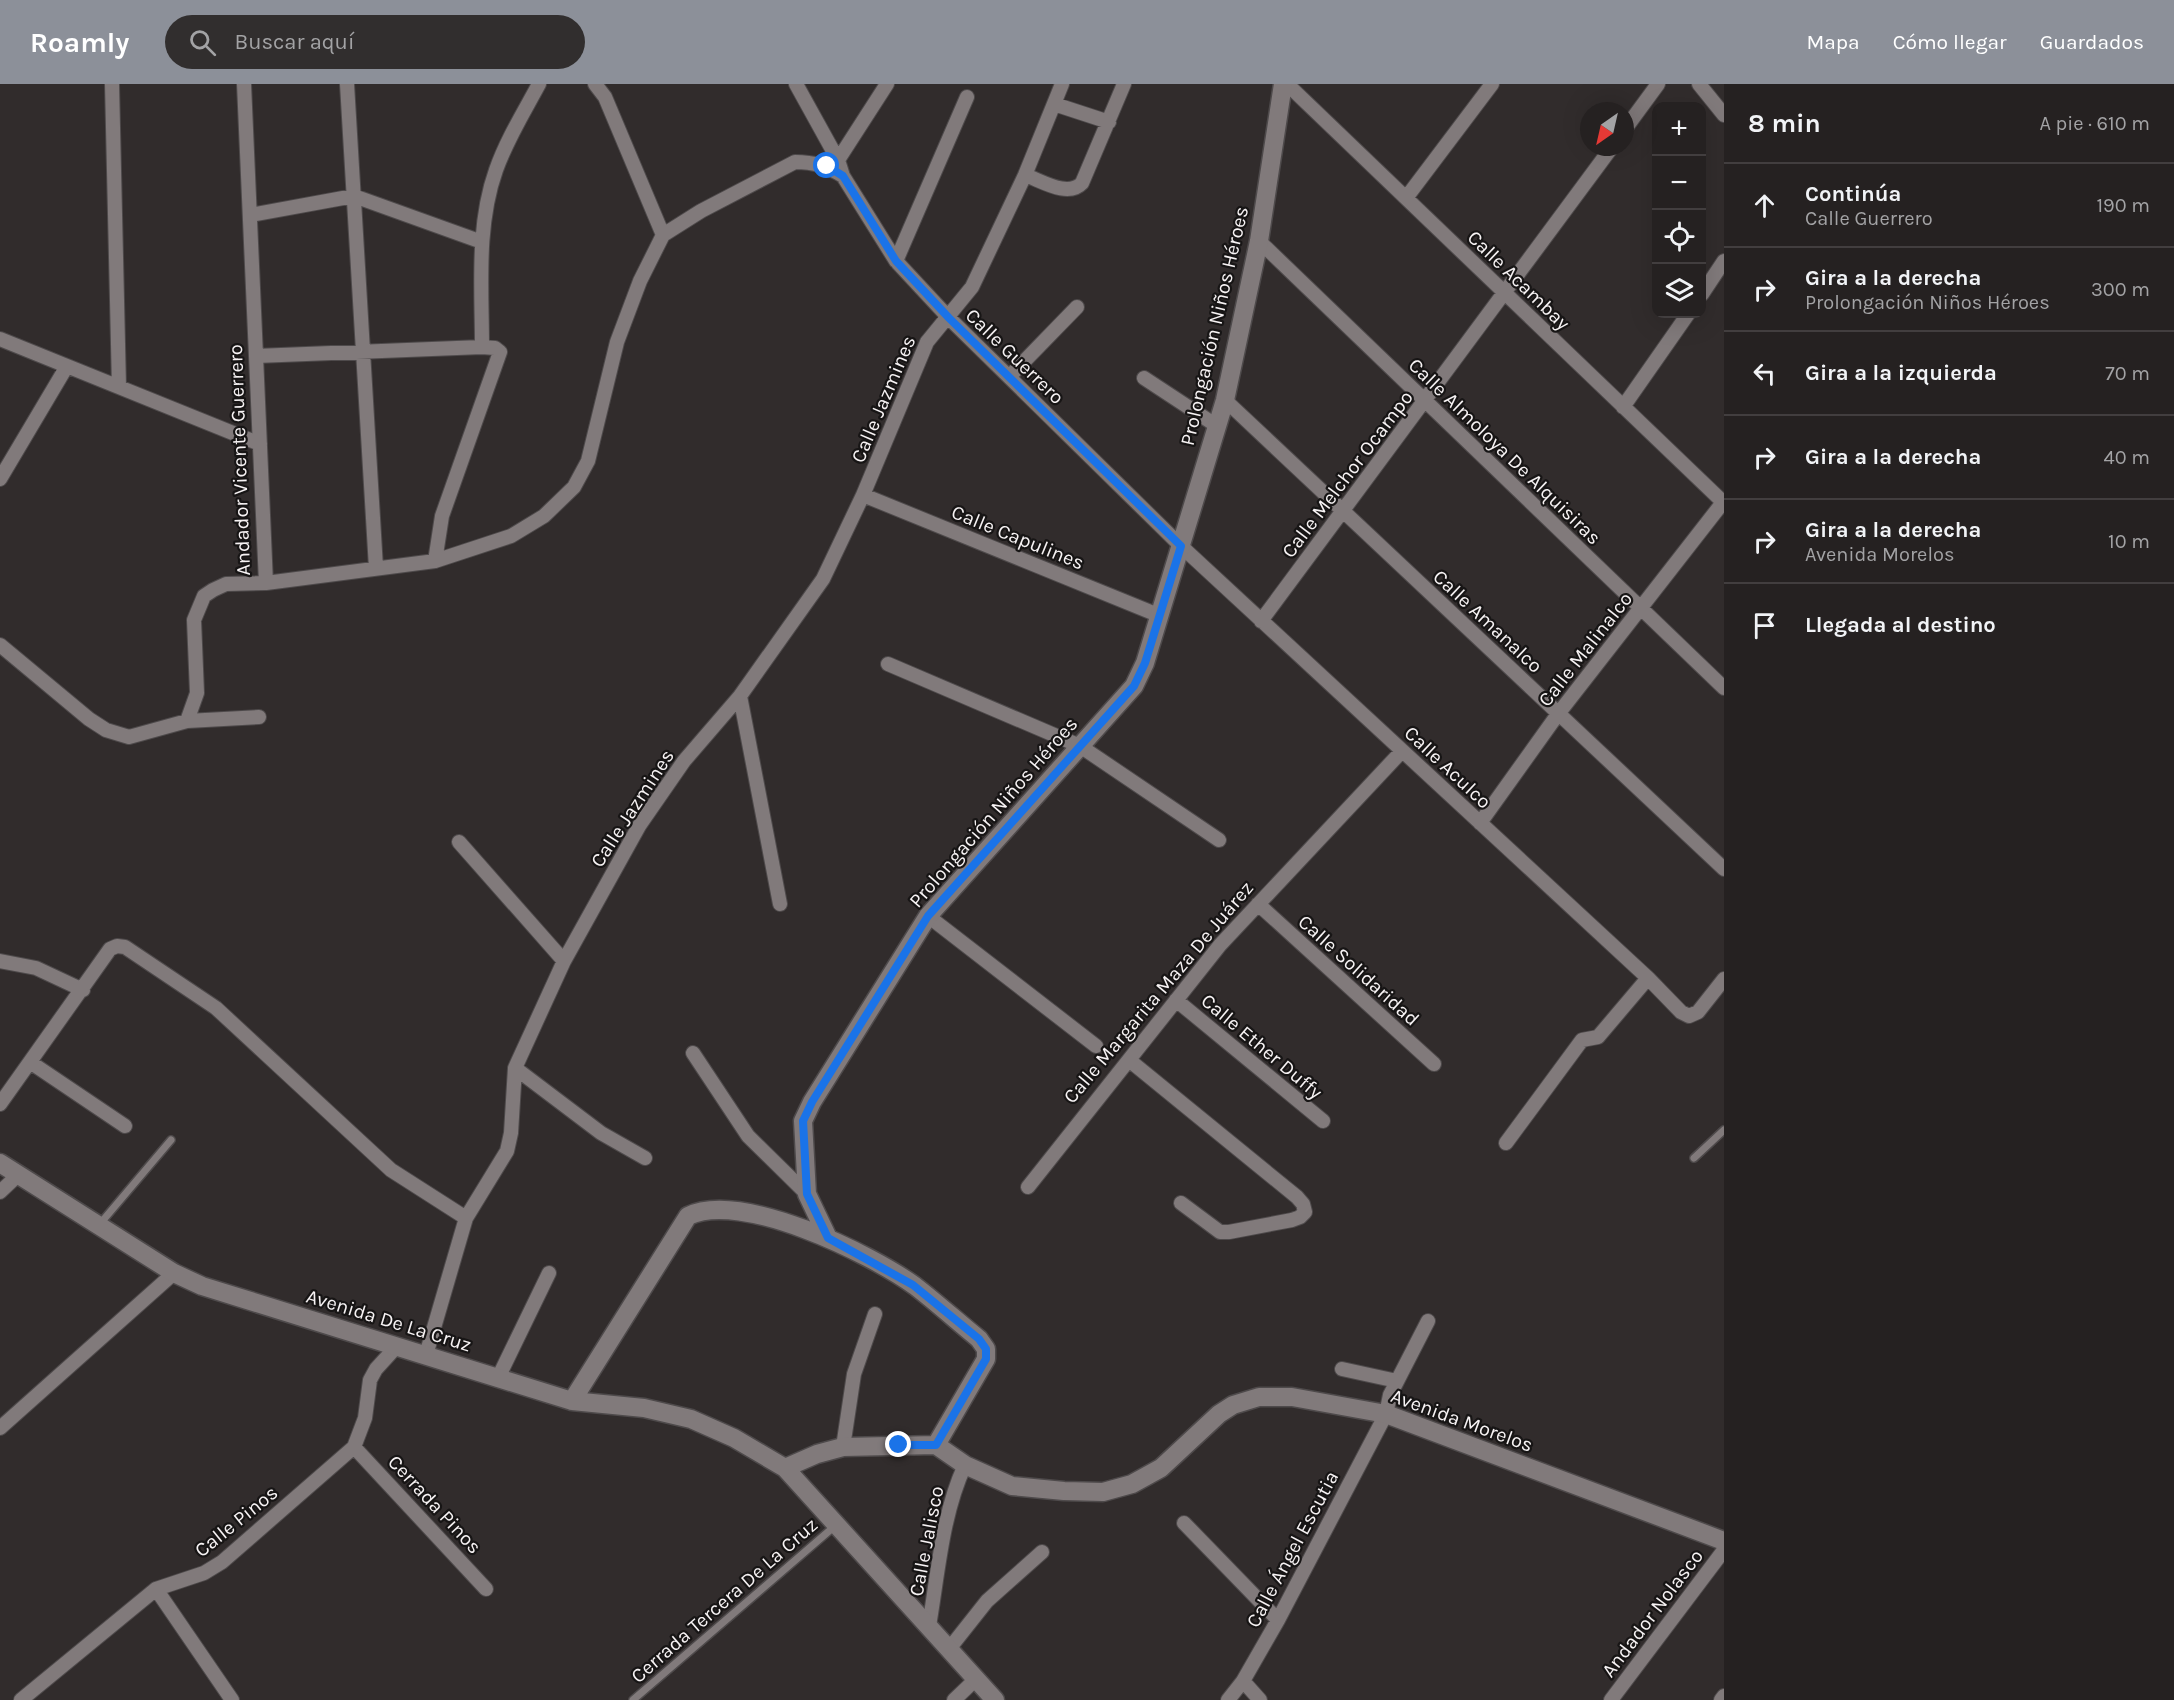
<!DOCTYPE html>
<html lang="es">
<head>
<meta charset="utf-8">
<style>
	body { margin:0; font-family:Karla,sans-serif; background:#312e2e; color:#f1f3f6 }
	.controls { position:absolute; right:18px; top:18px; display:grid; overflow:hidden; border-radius:12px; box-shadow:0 6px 24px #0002 }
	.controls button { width:54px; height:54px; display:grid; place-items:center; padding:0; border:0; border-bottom:2px solid #423e3f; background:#252121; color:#f1f3f6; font:30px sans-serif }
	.compass { position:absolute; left:1580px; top:18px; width:54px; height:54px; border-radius:50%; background:#252121; box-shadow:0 6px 24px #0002; rotate:214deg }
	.stop { position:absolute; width:18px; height:18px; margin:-14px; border:4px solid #1a73e8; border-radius:50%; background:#fff }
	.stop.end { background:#1a73e8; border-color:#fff; box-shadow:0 2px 6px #0008 }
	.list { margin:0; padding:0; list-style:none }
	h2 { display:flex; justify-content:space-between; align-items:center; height:78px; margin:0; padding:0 24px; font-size:26px }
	h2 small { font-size:20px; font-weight:400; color:#a3a3a5 }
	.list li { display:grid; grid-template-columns:39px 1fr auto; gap:18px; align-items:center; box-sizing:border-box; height:84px; padding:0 24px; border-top:2px solid #423e3f }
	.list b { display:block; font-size:22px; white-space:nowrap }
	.list p { margin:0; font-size:20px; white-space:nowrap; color:#a3a3a5 }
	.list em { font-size:20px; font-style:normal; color:#a3a3a5 }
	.icon { flex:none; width:33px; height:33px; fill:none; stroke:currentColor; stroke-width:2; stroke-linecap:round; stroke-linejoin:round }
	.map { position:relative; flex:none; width:1724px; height:1616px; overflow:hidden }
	header { display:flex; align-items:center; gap:36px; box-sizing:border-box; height:84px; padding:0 30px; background:#8c9099; color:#fff }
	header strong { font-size:28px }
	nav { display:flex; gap:33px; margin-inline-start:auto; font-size:21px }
	.search { width:420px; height:54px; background:#312e2e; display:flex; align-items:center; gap:15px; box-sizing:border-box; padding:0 21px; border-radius:33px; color:#a3a3a5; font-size:22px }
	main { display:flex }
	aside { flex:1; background:#252121 }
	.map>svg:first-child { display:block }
</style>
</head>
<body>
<header>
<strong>Roamly</strong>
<div class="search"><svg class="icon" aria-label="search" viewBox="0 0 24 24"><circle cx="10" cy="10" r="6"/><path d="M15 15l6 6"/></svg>Buscar aquí</div>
<nav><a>Mapa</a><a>Cómo llegar</a><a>Guardados</a></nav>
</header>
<main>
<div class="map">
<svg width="1724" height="1616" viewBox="0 0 1724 1616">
	<rect width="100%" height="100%" fill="#312c2c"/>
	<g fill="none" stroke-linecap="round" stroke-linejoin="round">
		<defs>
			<path id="lane" d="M1694,1074L1724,1046
				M99,1141L171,1056
				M633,1616L836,1441"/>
			<path id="street" d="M112,0L119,303
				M244,0L266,499
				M347,0L376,484
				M595,0L605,13L663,151
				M796,0L838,76L843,92L896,177L949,234L1181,462L1648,894L1681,928L1689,932L1698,928L1724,895
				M1287,0L1724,419
				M1699,0L1724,31
				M1054,20L1109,38
				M1625,45L1658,0
				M838,76L887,0
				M1025,91C1042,97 1068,114 1082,99L1124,0
				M1406,114L1492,0
				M250,131L354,112L482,158
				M1259,157L1724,604
				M896,177L967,13
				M1702,210L1724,177
				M0,255L260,360
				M482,263C482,205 476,142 496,86C507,55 524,28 539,0
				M256,272L482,263L495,264L500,268L442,432L435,477
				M1009,293L1077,223
				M1144,294L1217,342
				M1225,316L1724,785
				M1623,323L1688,230
				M0,395L67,282
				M863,411L1158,531
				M1261,537L1612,63
				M0,561L89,635L106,646L129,653L187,637L259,633
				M888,580L1080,662L1219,756
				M740,612L780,820
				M187,637L197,609L194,536L204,512L213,506L226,500L266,499L435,477L511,452L544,432L574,403L588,377L617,258L640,197L663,151L701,127L795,78C814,78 827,82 843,92
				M1480,739L1558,630L1724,417
				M459,758L564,877
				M1258,820L1434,980
				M928,832L1096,962
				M0,877L36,884L83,906
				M1176,916L1323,1037
				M693,969L748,1052L807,1110
				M1129,976L1297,1113L1303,1120L1305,1128L1300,1133L1292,1136L1229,1148H1220L1181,1119
				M30,978L125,1042
				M515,984L601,1049L645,1074
				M0,1020L110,865L117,862L125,863L216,924L391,1086L466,1134
				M1506,1059L1582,956L1598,953L1648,894
				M1028,1103L1220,861L1402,667
				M0,1108L17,1092
				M426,1271L466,1134L507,1067L511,1049L515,984L564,877L639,742L684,677L740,612L823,495L863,411L927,258L972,203L1025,91L1062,0
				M1342,1285L1397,1297
				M498,1294L549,1189
				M0,1344L174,1189
				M354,1363L486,1505
				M843,1363L854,1290L875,1230
				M1184,1439L1278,1536
				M156,1505L232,1616
				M929,1542C938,1490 942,1430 965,1381
				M949,1565L987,1517L1042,1468
				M1243,1597L1260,1616
				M21,1616L156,1505L204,1489L222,1478L354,1363L365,1334L370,1296L376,1285L397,1262
				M954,1616L976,1595
				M1228,1616L1243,1597L1278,1536L1386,1330L1390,1311L1428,1237
				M1611,1616L1724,1466
				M1721,1616L1724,1612"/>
			<path id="secondary" d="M0,1079L174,1189L202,1202L572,1317L644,1324L691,1335L734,1354L785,1384L995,1616
				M828,1154L807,1110L803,1037L812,1018L928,832L1134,602L1145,579L1225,316L1259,157L1283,0
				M572,1317L688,1132C741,1106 871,1170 915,1202C937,1219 958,1238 979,1255L986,1265V1275L936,1361
				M785,1384L817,1370L843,1363L936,1361L965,1381L1012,1402L1064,1407L1103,1408L1132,1400L1161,1384L1219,1330L1233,1321L1259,1313H1292L1386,1330L1724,1457"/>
		</defs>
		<use href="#lane" stroke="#4e4a4b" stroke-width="10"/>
		<use href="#street" stroke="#4e4a4b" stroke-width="16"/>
		<use href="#secondary" stroke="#4e4a4b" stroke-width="21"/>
		<use href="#lane" stroke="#817a7b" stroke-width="7"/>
		<use href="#street" stroke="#817a7b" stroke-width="14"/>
		<use href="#secondary" stroke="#817a7b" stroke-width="18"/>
	</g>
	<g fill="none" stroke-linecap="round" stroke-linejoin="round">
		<path stroke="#1a73e8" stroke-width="8" d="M827,82L843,92L896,177L949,234L1181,462L1145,579L1134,602L928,832L812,1018L803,1037L807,1110L828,1154L913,1201L979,1255L986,1265V1275L936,1361H899"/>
	</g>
	<g text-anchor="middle" stroke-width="4.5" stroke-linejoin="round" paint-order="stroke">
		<g font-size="20" fill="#f7f3f4" stroke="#171515">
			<text transform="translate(1519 196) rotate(44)" y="7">Calle Acambay</text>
			<text transform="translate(1214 242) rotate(-77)" y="7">Prolongación Niños Héroes</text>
			<text transform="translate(1015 272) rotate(44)" y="7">Calle Guerrero</text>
			<text transform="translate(883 315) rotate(-67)" y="7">Calle Jazmines</text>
			<text transform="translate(1505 367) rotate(44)" y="7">Calle Almoloya De Alquisiras</text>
			<text transform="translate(239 376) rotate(-92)" y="7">Andador Vicente Guerrero</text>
			<text transform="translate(1347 390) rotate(-53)" y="7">Calle Melchor Ocampo</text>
			<text transform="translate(1018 453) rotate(22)" y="7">Calle Capulines</text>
			<text transform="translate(1488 537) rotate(43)" y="7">Calle Amanalco</text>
			<text transform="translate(1585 565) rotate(-52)" y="7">Calle Malinalco</text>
			<text transform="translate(1448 683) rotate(43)" y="7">Calle Aculco</text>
			<text transform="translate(632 724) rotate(-57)" y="7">Calle Jazmines</text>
			<text transform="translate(993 728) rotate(-49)" y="7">Prolongación Niños Héroes</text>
			<text transform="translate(1359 886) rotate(42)" y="7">Calle Solidaridad</text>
			<text transform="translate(1158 908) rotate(-50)" y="7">Calle Margarita Maza De Juárez</text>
			<text transform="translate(1262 962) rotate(40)" y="7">Calle Ether Duffy</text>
			<text transform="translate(389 1236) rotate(17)" y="7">Avenida De La Cruz</text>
			<text transform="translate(1462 1336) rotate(20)" y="7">Avenida Morelos</text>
			<text transform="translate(435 1420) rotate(47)" y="7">Cerrada Pinos</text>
			<text transform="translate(236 1437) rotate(-39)" y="7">Calle Pinos</text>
			<text transform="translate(926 1457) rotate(-79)" y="7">Calle Jalisco</text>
			<text transform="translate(1292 1465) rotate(-62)" y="7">Calle Ángel Escutia</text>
			<text transform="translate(724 1516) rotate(-41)" y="7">Cerrada Tercera De La Cruz</text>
			<text transform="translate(1652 1529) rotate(-53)" y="7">Andador Nolasco</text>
		</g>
	</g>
</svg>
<div class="controls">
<button>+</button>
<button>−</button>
<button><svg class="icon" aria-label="locate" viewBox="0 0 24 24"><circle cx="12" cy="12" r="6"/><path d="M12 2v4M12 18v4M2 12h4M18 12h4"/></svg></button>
<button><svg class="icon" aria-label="layers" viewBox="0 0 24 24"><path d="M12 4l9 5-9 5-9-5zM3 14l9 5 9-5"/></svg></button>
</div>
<svg class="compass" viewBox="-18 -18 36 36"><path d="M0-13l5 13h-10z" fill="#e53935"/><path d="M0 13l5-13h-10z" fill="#a3a3a5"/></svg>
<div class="stop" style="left:827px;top:82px"></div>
<div class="stop end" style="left:899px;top:1361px"></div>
</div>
<aside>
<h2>8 min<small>A pie · 610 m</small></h2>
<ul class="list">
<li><svg class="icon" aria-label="ahead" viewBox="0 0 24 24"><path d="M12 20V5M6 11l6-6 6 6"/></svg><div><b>Continúa</b><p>Calle Guerrero</p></div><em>190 m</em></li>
<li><svg class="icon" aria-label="right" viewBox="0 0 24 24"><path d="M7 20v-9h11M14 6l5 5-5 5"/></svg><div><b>Gira a la derecha</b><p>Prolongación Niños Héroes</p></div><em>300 m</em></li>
<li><svg class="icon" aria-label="left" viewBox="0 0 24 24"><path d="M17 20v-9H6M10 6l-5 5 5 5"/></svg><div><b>Gira a la izquierda</b></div><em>70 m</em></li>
<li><svg class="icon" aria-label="right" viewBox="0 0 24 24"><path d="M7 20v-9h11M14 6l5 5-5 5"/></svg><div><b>Gira a la derecha</b></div><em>40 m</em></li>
<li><svg class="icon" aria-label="right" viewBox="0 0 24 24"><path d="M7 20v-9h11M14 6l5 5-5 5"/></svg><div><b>Gira a la derecha</b><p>Avenida Morelos</p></div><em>10 m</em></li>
<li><svg class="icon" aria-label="arrive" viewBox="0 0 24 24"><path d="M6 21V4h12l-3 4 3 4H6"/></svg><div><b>Llegada al destino</b></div></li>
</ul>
</aside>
</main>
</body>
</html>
